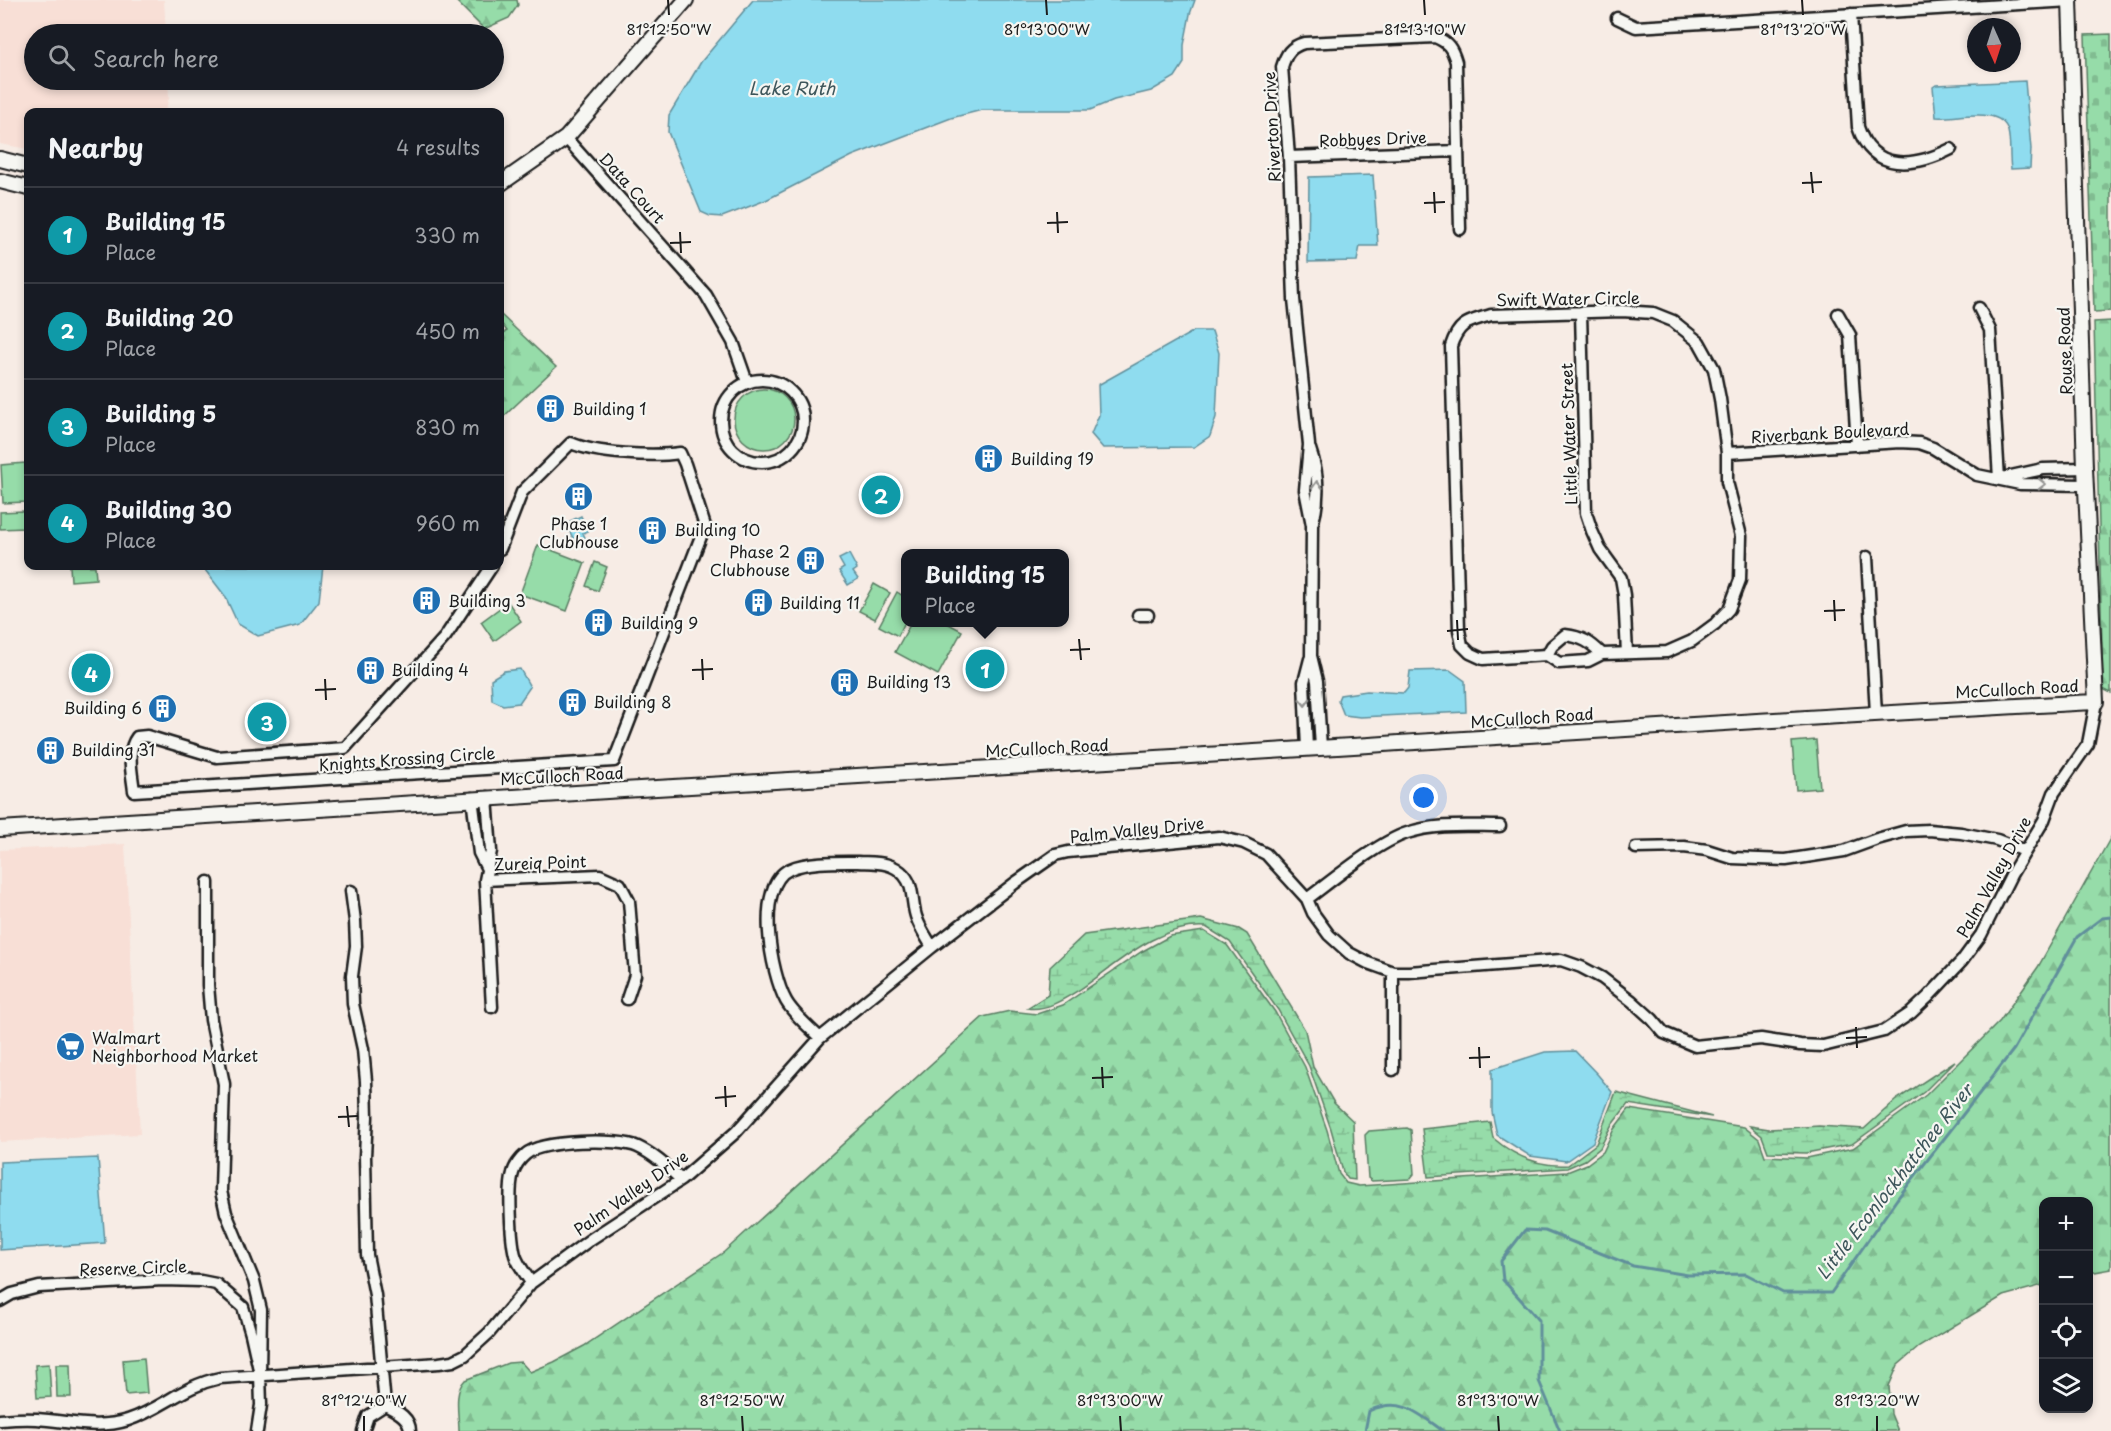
<!DOCTYPE html>
<html lang="en">
<head>
<meta charset="utf-8">
<style>
	body { margin:0; font-family:"Playpen Sans",sans-serif; background:#242831; color:#f1f3f6 }
	.controls { position:absolute; right:18px; bottom:18px; display:grid; overflow:hidden; border-radius:12px; box-shadow:0 3px 9px #0003 }
	.controls button { width:54px; height:54px; display:grid; place-items:center; padding:0; border:0; border-bottom:2px solid #363941; background:#171b24; color:#f1f3f6; font:30px sans-serif }
	.compass { position:absolute; left:1967px; top:18px; width:54px; height:54px; border-radius:50%; background:#171b24; box-shadow:0 3px 9px #0003; rotate:177deg }
	.you { position:absolute; left:1424px; top:798px; width:21px; height:21px; margin:-15px; border:4px solid #fff; border-radius:50%; background:#1a73e8; box-shadow:0 0 0 9px #1a73e833 }
	.badge { display:grid; place-items:center; width:39px; height:39px; border-radius:50%; background:#0b8043; color:#fff; font-size:20px; font-weight:700 }
	.pin { position:absolute; translate:-50% -50%; border:3px solid #fff; box-shadow:0 2px 6px #0006 }
	.popup { position:absolute; left:901px; top:549px; width:168px; height:78px; box-sizing:border-box; display:grid; place-content:center; border-radius:12px; background:#171b24; filter:drop-shadow(0 2px 4px #0005); font-size:20px; white-space:nowrap; color:#9ea1a6 }
	.popup b { font-size:22px; color:#f1f3f6 }
	.popup::after { content:''; position:absolute; left:50%; top:100%; margin-left:-12px; border:12px solid transparent; border-top-color:#171b24 }
	.list { margin:0; padding:0; list-style:none }
	h2 { display:flex; justify-content:space-between; align-items:center; height:78px; margin:0; padding:0 24px; font-size:26px }
	h2 small { font-size:20px; font-weight:400; color:#9ea1a6 }
	.list li { display:grid; grid-template-columns:39px 1fr auto; gap:18px; align-items:center; box-sizing:border-box; height:96px; padding:0 24px; border-top:2px solid #363941 }
	.list b { display:block; font-size:22px; white-space:nowrap }
	.list p { margin:0; font-size:20px; white-space:nowrap; color:#9ea1a6 }
	.list em { font-size:20px; font-style:normal; color:#9ea1a6 }
	.icon { flex:none; width:33px; height:33px; fill:none; stroke:currentColor; stroke-width:2; stroke-linecap:round; stroke-linejoin:round }
	.map { position:relative; flex:none; width:2111px; height:1431px; overflow:hidden }
	.search { position:absolute; background:#171b24; box-shadow:0 3px 9px #0003; left:24px; top:24px; width:480px; height:66px; display:flex; align-items:center; gap:15px; box-sizing:border-box; padding:0 21px; border-radius:33px; color:#9ea1a6; font-size:22px }
	.panel { position:absolute; background:#171b24; box-shadow:0 3px 9px #0003; left:24px; top:108px; width:480px; height:462px; border-radius:12px }
	.map>svg:first-child { display:block }
</style>
</head>
<body>
<div class="map">
<svg width="2111" height="1431" viewBox="0 0 2111 1431">
	<defs>
		<pattern id="forest-firs" width="22" height="20" patternUnits="userSpaceOnUse" patternTransform="scale(1.5)"><rect width="22" height="20" fill="#96dca9"/><path d="M5 1l3.5 6h-7zM16 11l3.5 6h-7z" fill="#81bc91"/></pattern>
		<pattern id="wetland-marsh" width="20" height="14" patternUnits="userSpaceOnUse" patternTransform="scale(1.5)"><rect width="20" height="14" fill="#96dca9"/><path d="M1 5h8M5 5V1M11 12h8M15 12V8" fill="none" stroke="#81bc91"/></pattern>
		<pattern id="cemetery-stones" width="16" height="16" patternUnits="userSpaceOnUse" patternTransform="scale(1.5)"><rect width="16" height="16" fill="#96dca9"/><path d="M2 7V4a2 2 0 0 1 4 0v3zM10 15v-3a2 2 0 0 1 4 0v3z" fill="#81bc91"/></pattern>
	</defs>
	<rect width="100%" height="100%" fill="#f7ece5"/>
	<filter id="ink" filterUnits="userSpaceOnUse"><feTurbulence type="fractalNoise" baseFrequency=".0167" numOctaves="2"/><feDisplacementMap in="SourceGraphic" scale="12" xChannelSelector="R" yChannelSelector="G"/><feConvolveMatrix kernelMatrix="1 2 1 2 8 2 1 2 1" color-interpolation-filters="sRGB"/></filter>
	<g filter="url(#ink)">
		<path fill="#f8dfd6" d="M0,0H164L166,34H34V80H168L169,98L165,112H28V149L0,144Z
			M125,844L140,1134L0,1142V850Z"/>
		<path fill="#96dca9" stroke="#597c62" stroke-width="1.5" d="M734 419a30 30 0 1 1 60 0a30 30 0 1 1-60 0Z
			M25,463L27,502L3,503L1,465Z
			M24,511L25,528L0,529V512Z
			M538,545L585,563L567,611L520,594Z
			M595,562L607,567L598,591L586,586Z
			M70,566H95L96,579L71,581Z
			M874,584L890,593L875,619L859,611Z
			M897,592L906,598L905,622L898,636L879,626Z
			M508,602L521,621L494,641L481,622Z
			M911,623H947L962,631L938,675L895,652Z
			M1816,740L1820,788L1796,790L1792,742Z
			M1407,1128L1411,1130L1414,1174L1410,1179L1372,1181L1368,1178L1365,1135L1369,1131Z
			M144,1358L147,1393L126,1395L123,1360Z
			M49,1364L51,1397L37,1398L35,1365Z
			M56,1364H70L71,1397H57Z"/>
		<path fill="url(#forest-firs)" stroke="#597c62" stroke-width="1.5" d="M455,0H517L518,5L509,18L484,29Z
			M500,314L556,367L500,420V335L507,331L500,322Z
			M2111,321V693L2103,689L2094,322Z
			M2111,837V1269L2089,1273L2088,1202H2044L2043,1285L2003,1296L1919,1347L1898,1365L1889,1386L1891,1414L1898,1431H459C459,1415 453,1392 465,1380L508,1363L521,1362L530,1372L554,1362L584,1346L724,1252L983,1017L1010,1011L1037,1014L1063,1005L1141,952L1170,936L1204,931L1227,945L1275,1012L1305,1067L1327,1130L1339,1174L1346,1183L1359,1186L1567,1172L1587,1164L1603,1152L1614,1129L1629,1109L1744,1127L1759,1139L1765,1156L1807,1158L1853,1148L1926,1095L2000,1021L2038,967Z"/>
		<path fill="url(#wetland-marsh)" stroke="#597c62" stroke-width="1.5" d="M1201,919L1239,929L1247,934L1305,1030L1313,1067L1334,1103L1353,1121L1355,1180L1348,1179L1343,1172L1331,1129L1309,1066L1278,1010L1230,942L1206,927C1158,923 1116,965 1079,990C1063,1000 1046,1011 1027,1008L1048,995L1050,967L1084,935Z
			M1955,1061L1924,1092L1852,1144L1806,1153L1768,1152L1762,1136L1750,1126L1769,1129L1819,1126L1864,1129L1896,1100Z
			M1616,1092L1712,1117L1628,1104L1611,1126L1600,1148L1585,1160L1567,1168L1428,1177L1422,1129L1490,1122L1493,1138C1514,1156 1540,1167 1568,1165L1596,1144Z"/>
		<path fill="url(#cemetery-stones)" stroke="#597c62" stroke-width="1.5" d="M2111,34V311L2094,312L2085,35Z"/>
		<path fill="#8fdcef" stroke="#618f9b" stroke-width="1.5" d="M753,0H1195L1190,14L1184,45V63L1175,77L1151,91L1114,100L1090,110H982L951,118L852,156L766,200L722,217L710,216L701,212L668,132L669,115L701,62Z
			M2025,81L2031,149L2030,168L2011,169C2009,156 2011,143 2008,131C2001,105 1956,119 1936,117L1933,87L1936,85Z
			M1373,175L1378,246H1360L1357,261L1308,262L1309,177Z
			M1194,331H1212L1219,353L1216,417L1210,436L1194,447L1103,448L1091,434L1099,415L1098,385Z
			M581,516L588,531L583,533L587,542L577,546L570,532L574,529L570,521Z
			M849,554L857,569L853,572L858,579L848,585L839,571L844,568L839,559Z
			M202,566H323L319,601L300,625L258,636L238,624L225,596Z
			M520,669L530,687L519,703L503,705L492,700L491,679L504,671Z
			M1450,670L1465,681L1466,712L1360,717L1344,715L1338,700L1340,695L1367,691L1404,693L1408,688L1410,671Z
			M1575,1051L1598,1075L1612,1092L1593,1142L1566,1161L1530,1156L1497,1135L1492,1112V1069L1545,1052Z
			M98,1158L105,1243L0,1250V1162Z"/>
		<g fill="none" stroke-linecap="round" stroke-linejoin="round">
			<path stroke="#618f9b" stroke-width="3" d="M1365,1431L1369,1411C1401,1396 1418,1413 1443,1431
				M1560,1431L1539,1381V1320L1503,1280L1501,1261L1525,1230L1545,1231L1633,1266L1688,1275L1746,1274L1783,1293H1831L1897,1199L2014,1049L2077,937L2102,918L2111,917"/>
			<defs>
				<path id="minor" d="M1851,14L1858,127C1873,173 1915,167 1951,149
					M1617,18L1636,27L2071,1
					M566,138L706,295L733,342L747,382
					M1289,157L1458,151
					M1979,308L1990,330L1999,479
					M1622,311L1653,313L1673,321L1699,342L1714,369L1720,399L1727,453V482L1741,536L1740,580L1729,609L1715,624L1692,641L1667,652L1602,654L1588,661L1559,663L1547,655L1483,659L1470,653L1462,645L1459,630L1451,346C1459,322 1468,322 1491,315Z
					M1581,312L1586,513L1592,531L1600,549L1621,578L1624,595L1627,653
					M1838,314L1850,335L1857,445
					M721 421a41 41 0 1 1 82 0a41 41 0 1 1-82 0Z
					M1310,449C1319,474 1320,497 1313,522
					M1727,453L1900,442L1919,443L1933,448L1977,475L2020,484L2086,485
					M2002,478L2043,469L2085,468
					M1867,557L1876,713
					M492,566L445,637L345,748L217,757L147,736L137,737C126,751 132,773 134,791L614,761L705,526L685,464L680,453C653,457 596,454 571,443L522,492L500,549
					M1138,615H1148
					M1547,655L1552,646L1565,635C1582,637 1590,642 1602,654
					M1321,748L1317,681L1311,656L1312,525L1305,490L1309,445L1294,299L1289,157L1282,67C1286,54 1290,47 1304,43L1435,37C1448,42 1452,48 1456,62L1460,229
					M1307,749L1304,682L1310,659
					M487,797L491,851L485,880L492,1007
					M472,798L479,853L487,869
					M1636,848L1684,847L1707,850L1732,858L1786,860L1844,851L1877,839L1906,831L1929,830L1961,833L1997,840L2025,851
					M485,880L600,875L620,884L629,901L635,975L627,999
					M208,882V985L211,1020L224,1084L221,1191L226,1213L254,1281L261,1310L260,1374
					M351,891L355,921L356,946L352,976L353,1004L363,1049L366,1081L367,1117L365,1156L367,1255L375,1295L385,1405
					M1307,899C1334,879 1377,843 1407,833C1436,823 1470,826 1500,826
					M820,1038C808,1026 794,1015 786,1001C771,974 754,885 790,869C808,861 839,862 858,862C875,863 892,861 904,875C915,887 911,905 917,919C920,928 927,938 932,947
					M1393,1070V972
					M531,1283C526,1274 518,1265 515,1255C511,1239 508,1188 513,1173C515,1166 520,1159 526,1154C541,1140 619,1138 638,1147C655,1155 668,1167 681,1180
					M0,1301L12,1294L39,1287L163,1280L201,1281L216,1284L243,1307L251,1334L260,1374L261,1405L257,1431
					M385,1405C396,1411 410,1417 410,1431
					M0,1420C12,1419 25,1418 37,1419C69,1421 97,1430 128,1420C162,1409 182,1386 220,1378L439,1363L453,1361L465,1355L489,1333L531,1283L591,1239L681,1180L736,1132L820,1038L932,947L1015,883L1055,855L1068,852L1219,837L1244,843L1266,854L1307,899L1313,913L1329,935L1349,953L1368,963L1393,972H1409L1561,960L1581,967L1602,978L1632,1001L1652,1019L1664,1033L1695,1046L1761,1039L1800,1045L1823,1046L1884,1031L1911,1013L1928,997L1962,961L1981,935L2011,875L2044,820L2054,793L2088,744L2096,702
					M363,1431L368,1416L385,1405"/>
				<path id="tertiary" d="M0,159L28,166
					M0,181L28,188
					M500,184L566,138L686,0
					M0,829C397,803 793,780 1190,756C1492,738 1794,717 2096,702L2085,468L2070,0"/>
			</defs>
			<use href="#minor" stroke="#1c1c1c" stroke-width="15"/>
			<use href="#tertiary" stroke="#1c1c1c" stroke-width="18"/>
			<use href="#minor" stroke="#f6f6f2" stroke-width="10"/>
			<use href="#tertiary" stroke="#f6f6f2" stroke-width="14"/>
		</g>
		<defs><path id="oneway-chevron" d="M-2-3.5L2.5 0L-2 3.5" fill="none" stroke-width="1.6" stroke-linecap="round" stroke-linejoin="round" transform="scale(1.5)"/></defs>
		<g stroke="#949492">
			<use href="#oneway-chevron" transform="translate(2042 484) rotate(1)"/>
			<use href="#oneway-chevron" transform="translate(1317 485) rotate(-92)"/>
			<use href="#oneway-chevron" transform="translate(1305 702) rotate(88)"/>
		</g>
	</g>
	<path fill="none" stroke="#1c1c1c" stroke-width="2" d="M668,0L669,15M1046,0L1047,15M1424,0L1425,15M1802,0L1803,15M1811,172L1813,193M1802,183L1822,182M1434,192L1435,213M1424,203L1445,202M1057,212L1058,233M1047,223L1068,222M680,232L681,253M670,243L691,242M1834,600L1835,621M1824,611L1845,610M1457,620L1458,640M1447,631L1468,629M1079,639L1081,660M1070,650L1090,649M702,659L703,680M692,670L713,669M325,679L326,700M315,690L336,689M1856,1027L1857,1048M1846,1038L1867,1037M1479,1047L1480,1068M1469,1058L1490,1057M1102,1067L1103,1088M1092,1078L1113,1077M725,1086L726,1107M715,1098L736,1096M347,1106L349,1127M338,1117L358,1116M364,1416V1431M742,1416L743,1431M1120,1416L1121,1431M1498,1416L1499,1431M1877,1416V1431"/>
	<defs>
		<symbol id="building-disc" viewBox="-11 -11 22 22"><circle r="9.5" fill="#1f6fb2" stroke="#f6f6f2"/><path d="M-4-6H4V6H1V3H-1V6H-4ZM-2.5-4.3h1.7v1.8h-1.7ZM.8-4.3h1.7v1.8H.8ZM-2.5-1h1.7V.8h-1.7ZM.8-1h1.7V.8H.8Z" fill="#fff"/></symbol>
		<symbol id="supermarket-disc" viewBox="-11 -11 22 22"><circle r="9.5" fill="#1f6fb2" stroke="#f6f6f2"/><path d="M-6-5.5h2.5l.6 2H6L4.5 2H-2.5L-4.4-4H-6ZM-1.5 3.2a1.3 1.3 0 1 0 .1 0ZM3 3.2a1.3 1.3 0 1 0 .1 0Z" fill="#fff"/></symbol>
	</defs>
	<g fill-rule="evenodd">
		<use href="#building-disc" x="534" y="392" width="33" height="33"/>
		<use href="#building-disc" x="972" y="442" width="33" height="33"/>
		<use href="#building-disc" x="562" y="480" width="33" height="33"/>
		<use href="#building-disc" x="636" y="514" width="33" height="33"/>
		<use href="#building-disc" x="794" y="544" width="33" height="33"/>
		<use href="#building-disc" x="410" y="584" width="33" height="33"/>
		<use href="#building-disc" x="742" y="586" width="33" height="33"/>
		<use href="#building-disc" x="582" y="606" width="33" height="33"/>
		<use href="#building-disc" x="354" y="654" width="33" height="33"/>
		<use href="#building-disc" x="828" y="666" width="33" height="33"/>
		<use href="#building-disc" x="556" y="686" width="33" height="33"/>
		<use href="#building-disc" x="146" y="692" width="33" height="33"/>
		<use href="#building-disc" x="34" y="734" width="33" height="33"/>
		<use href="#supermarket-disc" x="54" y="1030" width="33" height="33"/>
	</g>
	<g text-anchor="middle" stroke-width="4.5" stroke-linejoin="round" paint-order="stroke">
		<g font-size="16" fill="#1c1c1c" stroke="#f6f6f2">
			<text transform="translate(1272 127) rotate(-93)" y="6">Riverton Drive</text>
			<text transform="translate(1373 139) rotate(-2)" y="6">Robbyes Drive</text>
			<text transform="translate(632 188) rotate(48)" y="6">Data Court</text>
			<text transform="translate(1568 299) rotate(-1)" y="6">Swift Water Circle</text>
			<text transform="translate(2065 351) rotate(-92)" y="6">Rouse Road</text>
			<text transform="translate(1830 433) rotate(-3)" y="6">Riverbank Boulevard</text>
			<text transform="translate(1569 434) rotate(-92)" y="6">Little Water Street</text>
			<text transform="translate(2017 689) rotate(-3)" y="6">McCulloch Road</text>
			<text transform="translate(1532 718) rotate(-4)" y="6">McCulloch Road</text>
			<text transform="translate(1047 748) rotate(-3)" y="6">McCulloch Road</text>
			<text transform="translate(407 759) rotate(-4)" y="6">Knights Krossing Circle</text>
			<text transform="translate(562 776) rotate(-3)" y="6">McCulloch Road</text>
			<text transform="translate(1137 830) rotate(-6)" y="6">Palm Valley Drive</text>
			<text transform="translate(540 863) rotate(-2)" y="6">Zureiq Point</text>
			<text transform="translate(1994 877) rotate(-61)" y="6">Palm Valley Drive</text>
			<text transform="translate(631 1193) rotate(-35)" y="6">Palm Valley Drive</text>
			<text transform="translate(133 1268) rotate(-2)" y="6">Reserve Circle</text>
		</g>
		<g font-size="16" fill="#1c1c1c" stroke="#f6f6f2" text-anchor="start">
			<text x="572" y="415">Building 1</text>
			<text x="1010" y="465">Building 19</text>
			<text x="579" y="530" text-anchor="middle">Phase 1<tspan x="579" dy="18">Clubhouse</tspan></text>
			<text x="674" y="536">Building 10</text>
			<text x="790" y="558" text-anchor="end">Phase 2<tspan x="790" dy="18">Clubhouse</tspan></text>
			<text x="448" y="607">Building 3</text>
			<text x="779" y="609">Building 11</text>
			<text x="620" y="629">Building 9</text>
			<text x="391" y="676">Building 4</text>
			<text x="866" y="688">Building 13</text>
			<text x="593" y="708">Building 8</text>
			<text x="142" y="714" text-anchor="end">Building 6</text>
			<text x="71" y="756">Building 31</text>
			<text x="92" y="1044">Walmart<tspan x="92" dy="18">Neighborhood Market</tspan></text>
		</g>
		<g font-size="18" font-style="italic" fill="#3e565b" stroke="#f6f6f2">
			<text x="792" y="95">Lake Ruth</text>
			<text transform="translate(1895 1182) rotate(-52)" y="6">Little Econlockhatchee River</text>
		</g>
	</g>
	<g font-size="15" text-anchor="middle" fill="#1c1c1c" stroke="#f6f6f2" stroke-width="4.5" stroke-linejoin="round" paint-order="stroke">
		<text x="669" y="35">81°12'50"W</text>
		<text x="1047" y="35">81°13'00"W</text>
		<text x="1425" y="35">81°13'10"W</text>
		<text x="1803" y="35">81°13'20"W</text>
		<text x="364" y="1406">81°12'40"W</text>
		<text x="742" y="1406">81°12'50"W</text>
		<text x="1120" y="1406">81°13'00"W</text>
		<text x="1498" y="1406">81°13'10"W</text>
		<text x="1877" y="1406">81°13'20"W</text>
	</g>
</svg>
<div class="controls">
<button>+</button>
<button>−</button>
<button><svg class="icon" aria-label="locate" viewBox="0 0 24 24"><circle cx="12" cy="12" r="6"/><path d="M12 2v4M12 18v4M2 12h4M18 12h4"/></svg></button>
<button><svg class="icon" aria-label="layers" viewBox="0 0 24 24"><path d="M12 4l9 5-9 5-9-5zM3 14l9 5 9-5"/></svg></button>
</div>
<svg class="compass" viewBox="-18 -18 36 36"><path d="M0-13l5 13h-10z" fill="#e53935"/><path d="M0 13l5-13h-10z" fill="#9ea1a6"/></svg>
<div class="you"></div>
<div class="pin badge" style="left:985px;top:669px;background:#0f9aa8">1</div>
<div class="popup"><b>Building 15</b>Place</div>
<div class="pin badge" style="left:881px;top:495px;background:#0f9aa8">2</div>
<div class="pin badge" style="left:267px;top:722px;background:#0f9aa8">3</div>
<div class="pin badge" style="left:91px;top:673px;background:#0f9aa8">4</div>
<div class="search"><svg class="icon" aria-label="search" viewBox="0 0 24 24"><circle cx="10" cy="10" r="6"/><path d="M15 15l6 6"/></svg>Search here</div>
<section class="panel">
<h2>Nearby<small>4 results</small></h2>
<ul class="list">
<li><span class="badge" style="background:#0f9aa8">1</span><div><b>Building 15</b><p>Place</p></div><em>330 m</em></li>
<li><span class="badge" style="background:#0f9aa8">2</span><div><b>Building 20</b><p>Place</p></div><em>450 m</em></li>
<li><span class="badge" style="background:#0f9aa8">3</span><div><b>Building 5</b><p>Place</p></div><em>830 m</em></li>
<li><span class="badge" style="background:#0f9aa8">4</span><div><b>Building 30</b><p>Place</p></div><em>960 m</em></li>
</ul>
</section>
</div>
</body>
</html>
